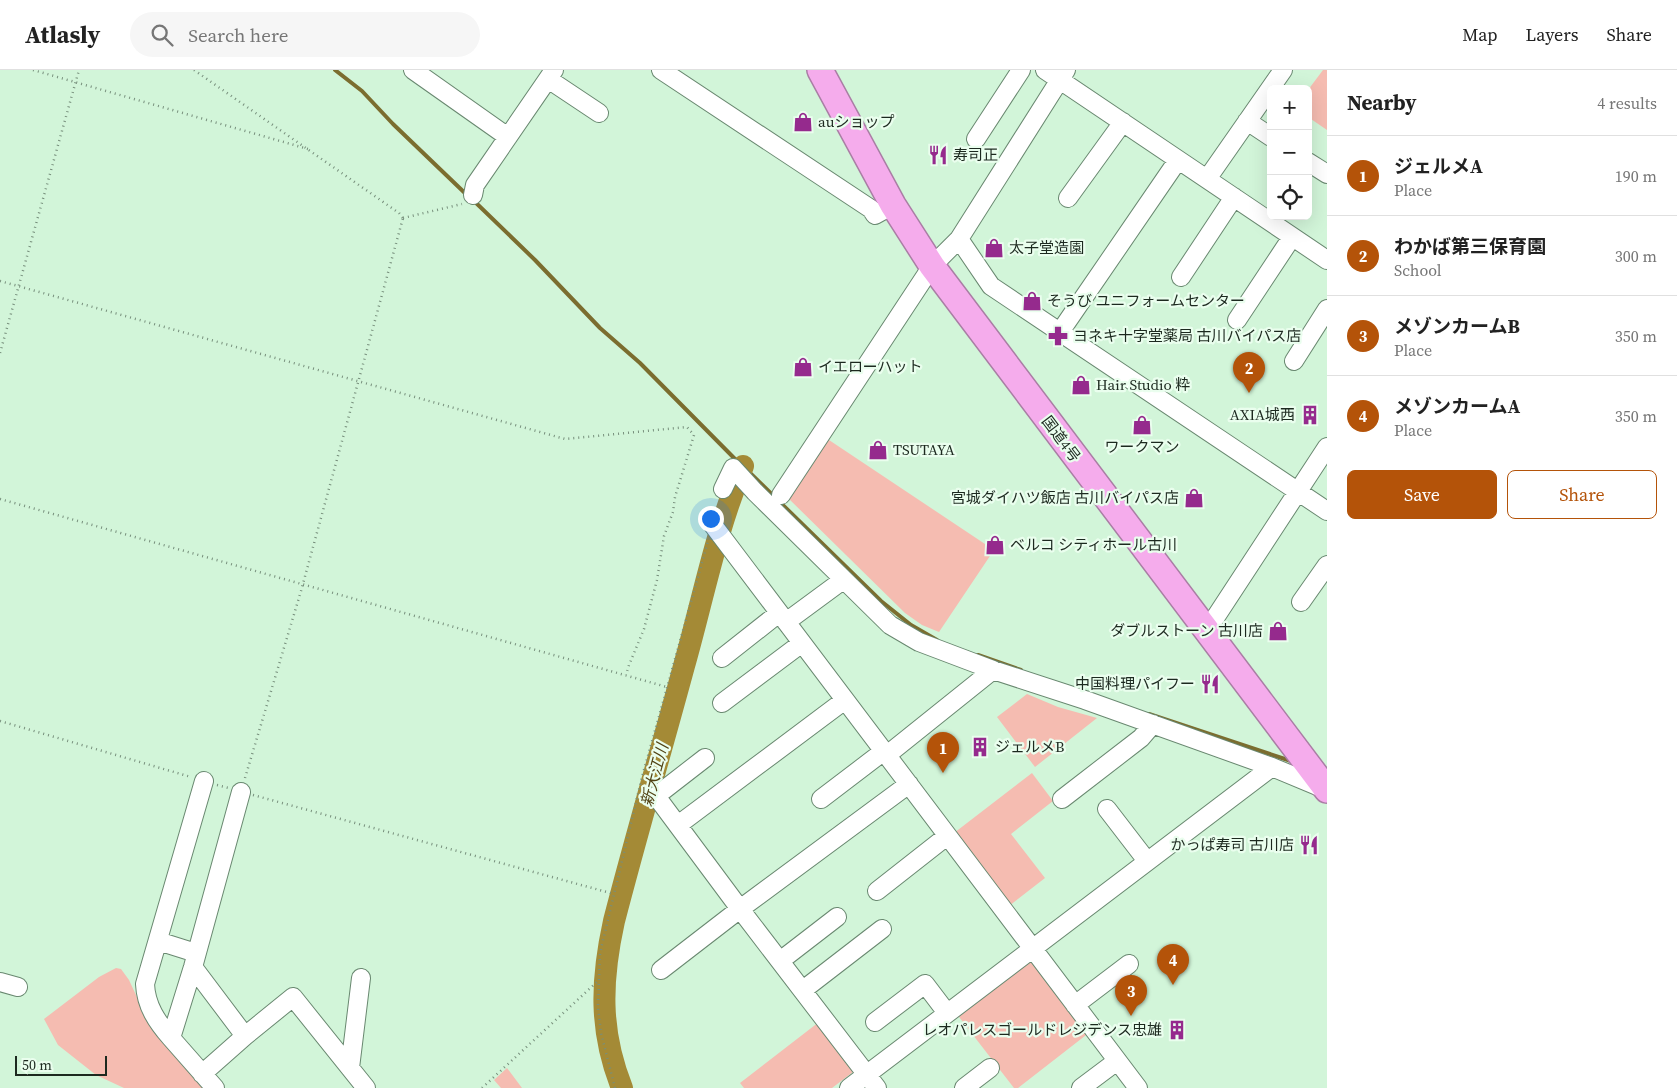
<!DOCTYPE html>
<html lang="en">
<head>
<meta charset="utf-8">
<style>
	body { margin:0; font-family:"Source Serif 4","Noto Sans JP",serif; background:#f6f6f6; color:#222 }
	.controls { position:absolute; right:15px; top:15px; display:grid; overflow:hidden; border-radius:8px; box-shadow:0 5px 20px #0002 }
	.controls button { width:45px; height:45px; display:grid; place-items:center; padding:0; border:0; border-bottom:1px solid #e0e0e0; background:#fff; color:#222; font:25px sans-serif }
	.scale { position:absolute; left:15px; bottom:12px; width:92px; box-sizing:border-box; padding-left:5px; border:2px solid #1c291f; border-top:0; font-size:14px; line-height:18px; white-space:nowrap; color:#1c291f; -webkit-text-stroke:4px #eafeee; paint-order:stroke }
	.you { position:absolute; left:710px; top:448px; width:18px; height:18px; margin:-12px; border:4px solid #fff; border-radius:50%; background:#1a73e8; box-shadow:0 0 0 8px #1a73e833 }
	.badge { display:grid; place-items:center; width:32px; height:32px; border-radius:50%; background:#b45309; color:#fff; font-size:16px; font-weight:700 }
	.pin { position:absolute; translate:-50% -41px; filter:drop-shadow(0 1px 2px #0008) }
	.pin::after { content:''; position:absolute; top:26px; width:18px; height:15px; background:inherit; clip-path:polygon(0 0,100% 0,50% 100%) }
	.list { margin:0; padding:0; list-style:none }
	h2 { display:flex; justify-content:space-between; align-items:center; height:65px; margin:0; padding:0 20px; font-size:21px }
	h2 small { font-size:16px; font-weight:400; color:#767676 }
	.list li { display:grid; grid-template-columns:32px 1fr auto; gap:15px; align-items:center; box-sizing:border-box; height:80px; padding:0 20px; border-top:1px solid #e0e0e0 }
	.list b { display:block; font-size:19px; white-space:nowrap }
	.list p { margin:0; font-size:16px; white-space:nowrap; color:#767676 }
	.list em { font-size:16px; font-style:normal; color:#767676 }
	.actions { display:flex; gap:10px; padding:15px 20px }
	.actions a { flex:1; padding:11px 0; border:1px solid #b45309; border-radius:8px; text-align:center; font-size:18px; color:#b45309 }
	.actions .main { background:#b45309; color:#fff }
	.icon { flex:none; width:28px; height:28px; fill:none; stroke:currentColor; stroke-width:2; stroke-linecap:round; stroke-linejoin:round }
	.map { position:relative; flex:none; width:1327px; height:1018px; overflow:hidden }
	header { display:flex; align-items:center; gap:30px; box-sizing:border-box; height:70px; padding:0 25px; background:#fff; border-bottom:1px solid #e0e0e0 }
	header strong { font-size:24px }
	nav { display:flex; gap:28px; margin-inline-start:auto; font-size:18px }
	.search { width:350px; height:45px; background:#f6f6f6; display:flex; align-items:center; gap:12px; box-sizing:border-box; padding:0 18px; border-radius:28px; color:#767676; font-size:19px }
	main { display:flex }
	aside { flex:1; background:#fff }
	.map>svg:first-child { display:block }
</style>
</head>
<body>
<header>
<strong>Atlasly</strong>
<div class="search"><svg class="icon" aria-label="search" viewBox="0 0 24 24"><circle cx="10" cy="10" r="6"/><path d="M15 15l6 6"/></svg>Search here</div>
<nav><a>Map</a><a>Layers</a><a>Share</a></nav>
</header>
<main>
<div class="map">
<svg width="1327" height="1018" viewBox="0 0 1327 1018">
	<rect width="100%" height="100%" fill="#d2f5d9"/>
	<path fill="#f5bcb1" d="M1323,0H1327V60L1308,47V20Z
		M826,368L994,480L939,562L922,555L905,543L787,427Z
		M1027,624L1058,637L1097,648L1035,697L997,647Z
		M1032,703L1053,731L1011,764L1045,808L1009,836L954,763Z
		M1030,885L1090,962L1018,1018H1014L956,943Z
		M116,898L121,899L129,910L150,955L204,1018H124L96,1005L58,975L44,949L99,907Z
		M819,952L857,999L832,1018H744L740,1013Z
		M507,998L522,1018H501L494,1010Z"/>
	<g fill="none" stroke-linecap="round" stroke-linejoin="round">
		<path stroke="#7b6d2f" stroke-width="4" d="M335,0L362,21L393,54L468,126
			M473,130L535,190L600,258L640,293L738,392
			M747,400L881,531L911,555L937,570
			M978,585L1021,600
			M1149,644L1294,692"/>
		<path stroke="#a48a36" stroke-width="22" d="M622,1018C599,961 601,910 614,851C636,766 661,681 684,596C703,529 716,460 743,396"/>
		<defs>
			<path id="minor" d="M413,0L508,67
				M661,0L871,139L875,145L893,135
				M1045,0L1327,190
				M548,9L599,43
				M1247,51L1271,67
				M976,69L1021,0
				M1308,92L1327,104
				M1207,109L1283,0
				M473,125L475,115L554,0
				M1068,128L1123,52
				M959,169L991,216L1327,441
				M1181,207L1234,127
				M1237,250L1292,167
				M1060,262L1178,90
				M1294,291L1327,239
				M723,419L733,398L755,422L890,555L919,572L993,600L1085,630L1272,697
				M781,425L932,196L959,169L1066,0
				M713,455L1138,1018
				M1301,532L1327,495
				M1215,548L1327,377
				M786,552L843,510
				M722,588L779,543
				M722,633L802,573
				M887,685L993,600
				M705,688L656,726L740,839L877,1018
				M821,729L884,681
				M1062,729L1141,668L1153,654
				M1107,739L1147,791
				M678,755L845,630
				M877,821L947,766
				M158,871L196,883
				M780,891L837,847
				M193,897L245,966
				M661,900L740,839L909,714
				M0,912L18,917
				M803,920L882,859
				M1075,935L1129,894
				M875,952L925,914L947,943
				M171,968C157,952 146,936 145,914L204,711
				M350,998L361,908
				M202,1004L245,966L293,927L366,1018
				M215,1018L171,968L193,897L241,722
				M849,1018L1272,697L1327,720
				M964,1018L990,998
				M1081,1018L1117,991"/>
			<path id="highway" d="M820,0L893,135L932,196L1327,720"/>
		</defs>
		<use href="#minor" stroke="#698870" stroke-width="20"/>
		<use href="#highway" stroke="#a97ea4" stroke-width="28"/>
		<path stroke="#778f7c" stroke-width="2.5" stroke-dasharray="1 4" stroke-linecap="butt" d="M33,0L308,79
			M194,0L399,143L403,148
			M403,148L462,134
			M0,211L565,369L687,357L694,365L675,427L673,442L664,466L657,510L644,559L629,595L626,605
			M0,283L79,0
			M0,429L667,617
			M0,651L191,707
			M245,708L301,521L403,148
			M217,715L229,718
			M253,725L614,824
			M482,1018L598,911
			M615,1018L601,963L598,937L600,883L642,707L708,471"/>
		<use href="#minor" stroke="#fff" stroke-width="18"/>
		<use href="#highway" stroke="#f5acec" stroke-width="25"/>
	</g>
	<defs>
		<symbol id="shop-bare" viewBox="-9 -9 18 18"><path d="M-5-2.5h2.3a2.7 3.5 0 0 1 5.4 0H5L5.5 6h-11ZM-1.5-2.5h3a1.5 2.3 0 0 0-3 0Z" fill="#952a8d" stroke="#eafeee" stroke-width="2.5" paint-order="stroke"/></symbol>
		<symbol id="restaurant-bare" viewBox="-9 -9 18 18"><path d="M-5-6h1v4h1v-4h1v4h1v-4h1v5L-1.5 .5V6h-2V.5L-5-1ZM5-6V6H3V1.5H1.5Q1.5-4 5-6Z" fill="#952a8d" stroke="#eafeee" stroke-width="2.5" paint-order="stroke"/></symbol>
		<symbol id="pharmacy-bare" viewBox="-9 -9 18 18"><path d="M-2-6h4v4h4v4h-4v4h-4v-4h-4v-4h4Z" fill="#952a8d" stroke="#eafeee" stroke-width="2.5" paint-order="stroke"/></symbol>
		<symbol id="building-bare" viewBox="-9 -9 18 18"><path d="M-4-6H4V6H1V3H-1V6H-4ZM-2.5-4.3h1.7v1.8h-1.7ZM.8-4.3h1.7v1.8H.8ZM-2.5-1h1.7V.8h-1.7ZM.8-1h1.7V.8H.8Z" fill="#952a8d" stroke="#eafeee" stroke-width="2.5" paint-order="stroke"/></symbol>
	</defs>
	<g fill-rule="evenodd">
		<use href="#shop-bare" x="789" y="38" width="28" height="28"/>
		<use href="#restaurant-bare" x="924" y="71" width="28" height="28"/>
		<use href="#shop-bare" x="980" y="164" width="28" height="28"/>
		<use href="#shop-bare" x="1018" y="217" width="28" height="28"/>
		<use href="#pharmacy-bare" x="1044" y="252" width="28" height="28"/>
		<use href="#shop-bare" x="789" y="283" width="28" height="28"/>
		<use href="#shop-bare" x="1067" y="301" width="28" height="28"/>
		<use href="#building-bare" x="1296" y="331" width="28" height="28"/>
		<use href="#shop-bare" x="1128" y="341" width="28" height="28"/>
		<use href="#shop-bare" x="864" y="366" width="28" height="28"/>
		<use href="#shop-bare" x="1180" y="414" width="28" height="28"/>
		<use href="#shop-bare" x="981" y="461" width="28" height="28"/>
		<use href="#shop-bare" x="1264" y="547" width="28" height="28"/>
		<use href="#restaurant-bare" x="1196" y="600" width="28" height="28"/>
		<use href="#building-bare" x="966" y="663" width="28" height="28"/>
		<use href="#restaurant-bare" x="1295" y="761" width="28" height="28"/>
		<use href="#building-bare" x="1163" y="946" width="28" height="28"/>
	</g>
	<g text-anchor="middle" stroke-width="4.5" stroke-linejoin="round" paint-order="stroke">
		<g font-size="15" fill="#1c291f" stroke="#eafeee" text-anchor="start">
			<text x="818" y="57">auショップ</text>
			<text x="953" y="90">寿司正</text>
			<text x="1009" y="183">太子堂造園</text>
			<text x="1047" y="236">そうび ユニフォームセンター</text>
			<text x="1073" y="271">ヨネキ十字堂薬局 古川バイパス店</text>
			<text x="818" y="302">イエローハット</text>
			<text x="1096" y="320">Hair Studio 粋</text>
			<text x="1295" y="350" text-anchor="end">AXIA城西</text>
			<text x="1142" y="382" text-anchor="middle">ワークマン</text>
			<text x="893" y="385">TSUTAYA</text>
			<text x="1179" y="433" text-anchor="end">宮城ダイハツ飯店 古川バイパス店</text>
			<text x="1010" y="480">ベルコ シティホール古川</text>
			<text x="1263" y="566" text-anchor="end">ダブルストーン 古川店</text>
			<text x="1195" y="619" text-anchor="end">中国料理パイフー</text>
			<text x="995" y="682">ジェルメB</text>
			<text x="1294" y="780" text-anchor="end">かっぱ寿司 古川店</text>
			<text x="1162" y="965" text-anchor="end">レオパレスゴールドレジデンス忠雄</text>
		</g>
		<g font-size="15" fill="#1c291f" stroke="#eafeee">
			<text transform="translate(1061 369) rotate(53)" y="5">国道4号</text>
		</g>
		<g font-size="16" font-style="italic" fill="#514214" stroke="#eafeee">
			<text transform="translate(654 705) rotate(-75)" y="6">新大江川</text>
		</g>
	</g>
</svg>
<div class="controls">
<button>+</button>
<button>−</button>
<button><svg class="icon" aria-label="locate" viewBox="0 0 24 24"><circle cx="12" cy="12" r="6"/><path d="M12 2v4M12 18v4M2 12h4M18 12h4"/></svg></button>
</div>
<div class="scale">50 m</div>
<div class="you"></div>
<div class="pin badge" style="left:943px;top:703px">1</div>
<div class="pin badge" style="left:1249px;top:323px">2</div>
<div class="pin badge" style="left:1131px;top:946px">3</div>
<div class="pin badge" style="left:1173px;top:915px">4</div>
</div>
<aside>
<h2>Nearby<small>4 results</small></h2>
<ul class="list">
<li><span class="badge">1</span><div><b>ジェルメA</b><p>Place</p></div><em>190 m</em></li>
<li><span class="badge">2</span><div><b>わかば第三保育園</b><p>School</p></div><em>300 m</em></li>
<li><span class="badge">3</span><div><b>メゾンカームB</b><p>Place</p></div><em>350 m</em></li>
<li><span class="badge">4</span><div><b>メゾンカームA</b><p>Place</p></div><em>350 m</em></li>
</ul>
<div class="actions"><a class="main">Save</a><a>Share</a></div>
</aside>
</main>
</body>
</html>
